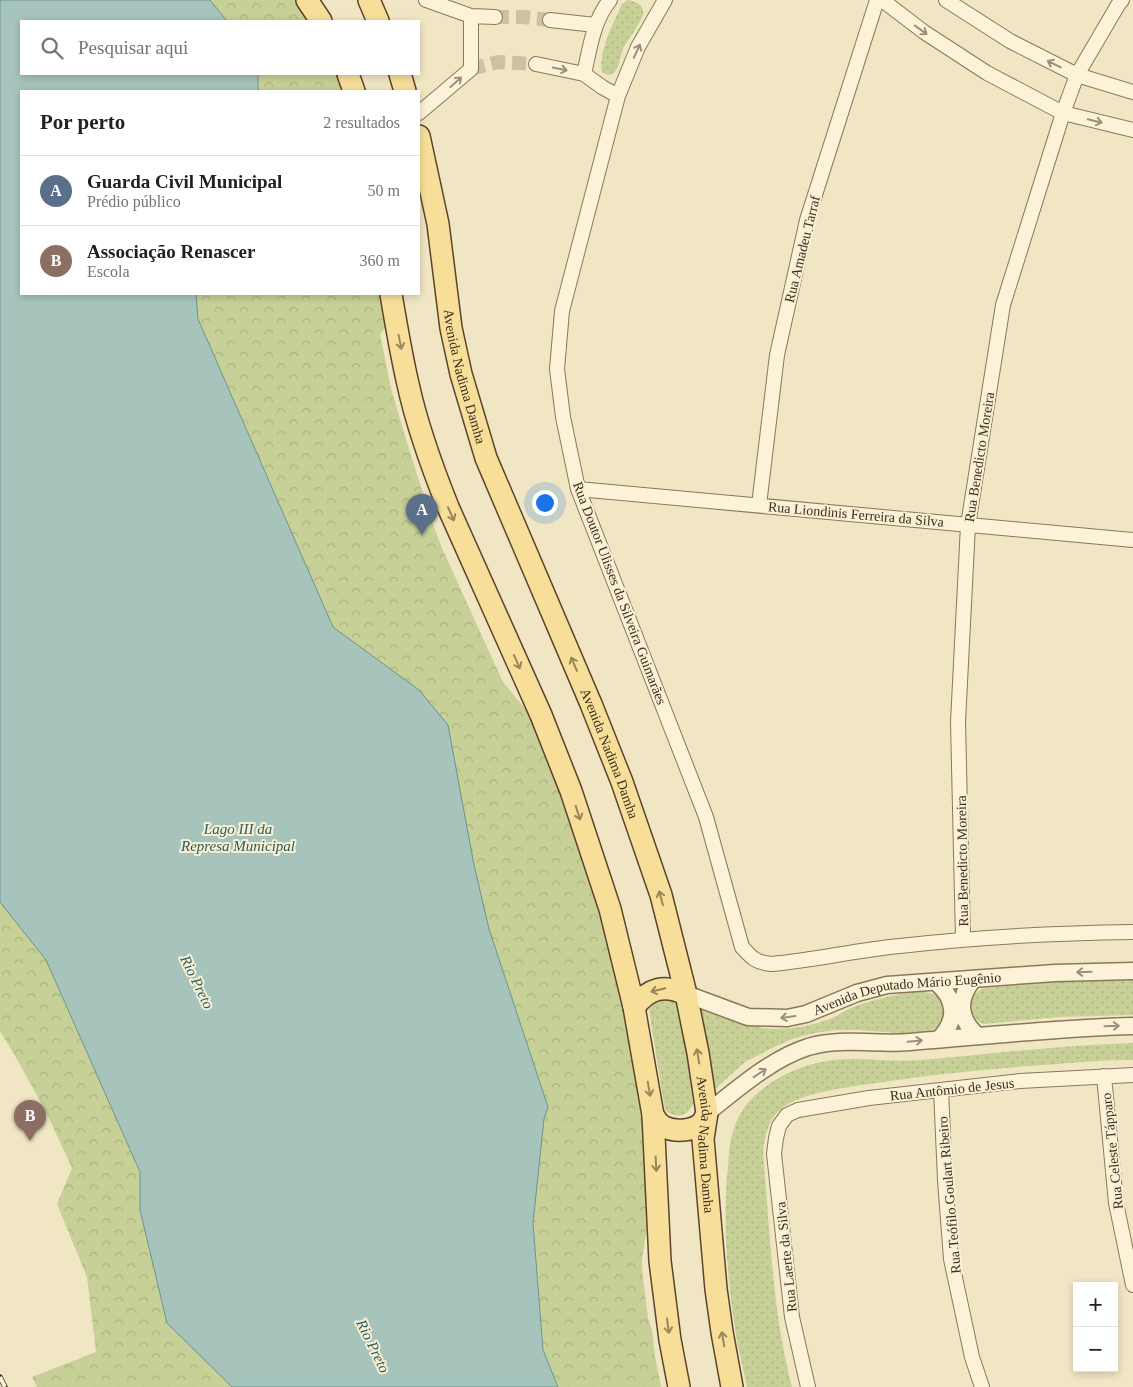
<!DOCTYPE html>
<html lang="pt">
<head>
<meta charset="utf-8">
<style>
	body { margin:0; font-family:"Times New Roman",serif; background:#f6f6f6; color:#202124 }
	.controls { position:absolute; right:15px; bottom:15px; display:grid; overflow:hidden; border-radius:0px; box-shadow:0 2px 8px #0003 }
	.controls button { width:45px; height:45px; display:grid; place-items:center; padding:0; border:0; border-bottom:1px solid #e0e0e0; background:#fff; color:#202124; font:25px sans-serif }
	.you { position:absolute; left:544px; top:502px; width:18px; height:18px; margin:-12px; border:4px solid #fff; border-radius:50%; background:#1a73e8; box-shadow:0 0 0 8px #1a73e833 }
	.badge { display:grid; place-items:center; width:32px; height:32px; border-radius:50%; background:#a12924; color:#fff; font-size:16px; font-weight:700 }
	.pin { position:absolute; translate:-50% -41px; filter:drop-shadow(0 1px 2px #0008) }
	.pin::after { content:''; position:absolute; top:26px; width:18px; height:15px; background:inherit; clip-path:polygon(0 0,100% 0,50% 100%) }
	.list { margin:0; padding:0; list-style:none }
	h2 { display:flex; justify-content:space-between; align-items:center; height:65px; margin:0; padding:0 20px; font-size:21px }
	h2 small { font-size:16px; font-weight:400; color:#757577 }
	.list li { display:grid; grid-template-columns:32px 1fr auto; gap:15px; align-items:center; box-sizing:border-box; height:70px; padding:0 20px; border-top:1px solid #e0e0e0 }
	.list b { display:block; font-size:19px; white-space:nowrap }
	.list p { margin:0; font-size:16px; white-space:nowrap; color:#757577 }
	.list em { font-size:16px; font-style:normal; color:#757577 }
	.icon { flex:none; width:28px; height:28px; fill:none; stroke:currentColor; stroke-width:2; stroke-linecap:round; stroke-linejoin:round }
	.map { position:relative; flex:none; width:1133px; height:1387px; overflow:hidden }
	.search { position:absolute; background:#fff; box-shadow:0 2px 8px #0003; left:20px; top:20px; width:400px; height:55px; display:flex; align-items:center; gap:12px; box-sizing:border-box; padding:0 18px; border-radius:0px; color:#757577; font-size:19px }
	.panel { position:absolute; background:#fff; box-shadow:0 2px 8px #0003; left:20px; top:90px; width:400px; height:205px; border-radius:0px }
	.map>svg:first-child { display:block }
</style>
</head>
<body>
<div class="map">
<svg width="1133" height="1387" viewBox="0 0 1133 1387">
	<defs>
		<pattern id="grass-dots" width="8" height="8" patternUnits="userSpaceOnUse" patternTransform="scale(1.25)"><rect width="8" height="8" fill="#c7d096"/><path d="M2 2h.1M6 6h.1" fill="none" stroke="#acb381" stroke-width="1.8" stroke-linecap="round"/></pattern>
		<pattern id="forest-crowns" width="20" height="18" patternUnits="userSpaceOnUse" patternTransform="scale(1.25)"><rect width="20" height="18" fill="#c7d096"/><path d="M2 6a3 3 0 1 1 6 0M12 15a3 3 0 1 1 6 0" fill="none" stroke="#acb381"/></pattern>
	</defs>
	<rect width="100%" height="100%" fill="#f1e6c4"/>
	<path fill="url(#grass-dots)" d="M628,0C635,1 645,5 643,14C642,21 627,41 623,49C620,56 620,69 612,74C608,76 606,74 602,72C598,52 614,22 622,4Z
		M1133,980V1015L1058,1017L984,1024C963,1014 963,998 984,988L1055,982Z
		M910,992C920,992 935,991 942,999C945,1002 946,1009 947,1014L939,1027L929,1031L915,1033H896L859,1030H836L815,1033L795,1038L778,1045L745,1062L713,1091L699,1007C721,1013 740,1026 764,1028C788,1031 812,1026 835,1017C840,1014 846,1010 851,1008C870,1000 891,996 910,992Z
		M666,999L673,1000L678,1005L687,1054L693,1104C687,1117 676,1119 665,1110L649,1010C653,1003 657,1000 666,999Z
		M1133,1043V1060C1108,1060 1082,1062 1057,1064C999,1068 941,1073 884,1082C856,1086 808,1091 785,1106C769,1116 765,1135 763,1152C770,1231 772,1310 792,1387H747C744,1373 741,1360 738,1346C728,1290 722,1223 728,1166C729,1155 729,1143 733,1132C735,1123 741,1112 746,1105C764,1083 790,1070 816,1063C851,1054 887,1063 922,1060C992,1054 1062,1045 1133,1043Z"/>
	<path fill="url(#forest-crowns)" d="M210,0H295L309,21H227Z
		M258,74H338L345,91H258Z
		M196,294H383L388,325L380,334L391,388L404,433L432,522L442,548L503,682L528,712L572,812L602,911L625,1010L640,1101L649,1216L642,1259V1269L648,1318L652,1330L655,1356L661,1387H558L543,1350L533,1223L544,1119L548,1107L489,929L474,865L419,690L333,627L198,319Z
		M0,902L46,960L140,1173V1210L167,1323L232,1387H37L32,1377L96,1352L87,1277L57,1204L72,1168L47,1114L18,1061L0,1031Z"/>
	<path fill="#a6c4bc" stroke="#6c938b" d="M0,0H210L227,21H21V74H258V91H21V294H196L198,319L333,627L419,690L448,725L474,865L489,929L548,1107L544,1119L533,1223L543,1350L558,1387H232L167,1323L140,1210V1172L46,960L0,902Z"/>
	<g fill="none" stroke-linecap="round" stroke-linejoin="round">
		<path stroke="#cdc1a3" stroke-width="14" stroke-dasharray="14 7" stroke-linecap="butt" d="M495,17H523L550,20
			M471,69L498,62L536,64"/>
		<defs>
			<path id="minor" d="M665,0L638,47L618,96L562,311L557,369L563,417L578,489L706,817L742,947C752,958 756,963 772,964C815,960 857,950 900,946C978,937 1055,933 1133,932
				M882,0L924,32L987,73L1063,113L1133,130
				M946,0L1010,41L1077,75L1133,92
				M471,16L495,17
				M550,20L595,25
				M536,64L584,74L602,87L618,96
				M584,74C590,48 593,21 610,0
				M419,113L471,69V16L426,0
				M578,489L1133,540
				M759,505L777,355L807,220L877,0
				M963,939L958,722L968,525L1003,305L1063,113L1077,75L1118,5L1122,0
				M1104,1076L1116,1203L1133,1285
				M941,1090L945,1180L951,1259L972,1357L982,1387
				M808,1387L792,1317L774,1154L776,1138L779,1126L787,1115L798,1110L869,1098L1020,1081L1133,1075"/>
			<g id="tertiary">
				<path d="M974,979C957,998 958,1019 978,1036"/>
				<path d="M936,982C956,999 958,1020 939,1039"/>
				<path id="s1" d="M686,994L748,1017L787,1018L806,1014L857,993L887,985L1055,973L1133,971"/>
				<path d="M707,1113C737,1089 771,1059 808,1047C842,1037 876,1045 910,1042C984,1036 1058,1028 1133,1026"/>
			</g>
			<g id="primary">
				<path d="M307,0L321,21"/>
				<path d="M369,0L378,21"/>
				<path d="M348,74L354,91"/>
				<path d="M400,74L405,91"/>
				<path id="s2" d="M419,136L438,224L451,328L461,374L486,458L591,704L622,782L661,895L686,994L698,1053L707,1113L703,1139L716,1289L722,1332L732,1387"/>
				<path d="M391,294C396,324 401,354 408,384C417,426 432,467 448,507L541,715L571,791L610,909L634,1007L653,1115L660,1261L670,1340L679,1387"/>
				<path d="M634,1007C649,988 664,984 686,994"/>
				<path d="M653,1115C656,1120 658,1124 664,1127C675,1132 696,1132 704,1120C705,1118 706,1115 707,1113"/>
			</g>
		</defs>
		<use href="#minor" stroke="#8d7759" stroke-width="16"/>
		<use href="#tertiary" stroke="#8d7759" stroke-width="19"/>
		<use href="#primary" stroke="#5b442d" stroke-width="24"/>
		<use href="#minor" stroke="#fbf2d8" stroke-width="14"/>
		<use href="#tertiary" stroke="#fbf2d8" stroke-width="16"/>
		<use href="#primary" stroke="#f7de99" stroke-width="21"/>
		<defs>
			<path id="rail" d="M0,1377L5,1387"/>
		</defs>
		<use href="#rail" stroke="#3c2e1e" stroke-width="5.5"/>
		<use href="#rail" stroke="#f8efd4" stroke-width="4" stroke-dasharray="11" stroke-linecap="butt"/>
	</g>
	<defs><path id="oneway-shaft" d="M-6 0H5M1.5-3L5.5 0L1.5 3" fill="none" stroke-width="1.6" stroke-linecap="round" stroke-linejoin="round" transform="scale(1.25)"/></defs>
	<g stroke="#9c907b">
		<use href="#oneway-shaft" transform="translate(921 30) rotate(36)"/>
		<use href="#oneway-shaft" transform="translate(637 51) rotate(-65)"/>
		<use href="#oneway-shaft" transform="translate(1054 64) rotate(-154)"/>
		<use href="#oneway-shaft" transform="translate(560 69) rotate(12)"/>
		<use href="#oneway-shaft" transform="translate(456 82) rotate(-41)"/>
		<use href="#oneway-shaft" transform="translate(1095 121) rotate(14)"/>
		<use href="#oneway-shaft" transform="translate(1084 972) rotate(178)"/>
		<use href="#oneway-shaft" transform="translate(788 1017) rotate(172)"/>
		<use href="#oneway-shaft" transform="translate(1112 1026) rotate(-2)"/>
		<use href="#oneway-shaft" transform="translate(915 1041) rotate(-5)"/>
		<use href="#oneway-shaft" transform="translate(760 1073) rotate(-33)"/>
	</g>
	<g stroke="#9a865c">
		<use href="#oneway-shaft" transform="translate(400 342) rotate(79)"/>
		<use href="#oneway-shaft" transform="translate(451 514) rotate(66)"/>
		<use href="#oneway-shaft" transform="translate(517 662) rotate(66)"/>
		<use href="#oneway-shaft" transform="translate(574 664) rotate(-113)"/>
		<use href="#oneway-shaft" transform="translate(578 813) rotate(72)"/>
		<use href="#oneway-shaft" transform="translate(661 898) rotate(-105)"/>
		<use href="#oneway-shaft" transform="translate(658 990) rotate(166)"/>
		<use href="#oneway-shaft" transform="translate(698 1056) rotate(-99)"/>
		<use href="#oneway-shaft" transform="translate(649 1089) rotate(80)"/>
		<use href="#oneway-shaft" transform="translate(656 1164) rotate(87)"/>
		<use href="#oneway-shaft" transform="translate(668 1326) rotate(82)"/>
		<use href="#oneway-shaft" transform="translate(723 1339) rotate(-100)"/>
	</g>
	<g text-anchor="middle" stroke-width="4" stroke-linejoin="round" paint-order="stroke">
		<g font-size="14" fill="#3c2e1e" stroke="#f8efd4">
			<text transform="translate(802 249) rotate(-76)" y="5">Rua Amadeu Tarraf</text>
			<text dy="5" stroke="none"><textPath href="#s2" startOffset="245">Avenida Nadima Damha</textPath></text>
			<text transform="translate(979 457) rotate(-81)" y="5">Rua Benedicto Moreira</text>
			<text transform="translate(856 514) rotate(5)" y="5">Rua Liondinis Ferreira da Silva</text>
			<text transform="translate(620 593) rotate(69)" y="5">Rua Doutor Ulisses da Silveira Guimarães</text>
			<text dy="5" stroke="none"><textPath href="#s2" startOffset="650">Avenida Nadima Damha</textPath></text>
			<text transform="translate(962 861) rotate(-91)" y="5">Rua Benedicto Moreira</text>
			<text dy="5" stroke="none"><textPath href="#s1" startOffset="229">Avenida Deputado Mário Eugênio</textPath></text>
			<text transform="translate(952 1089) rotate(-6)" y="5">Rua Antômio de Jesus</text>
			<text dy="5" stroke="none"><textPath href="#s2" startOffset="1055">Avenida Nadima Damha</textPath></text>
			<text transform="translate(1112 1151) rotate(-96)" y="5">Rua Celeste Tápparo</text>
			<text transform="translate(949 1195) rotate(-95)" y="5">Rua Teófilo Goulart Ribeiro</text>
			<text transform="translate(786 1257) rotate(-96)" y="5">Rua Laerte da Silva</text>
		</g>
		<g font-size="15" font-style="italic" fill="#2c5d5c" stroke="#f8efd4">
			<text x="238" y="834">Lago III da<tspan x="238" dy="17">Represa Municipal</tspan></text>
			<text transform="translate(197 982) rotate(64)" y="5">Rio Preto</text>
			<text transform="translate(373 1346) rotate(64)" y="5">Rio Preto</text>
		</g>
	</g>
</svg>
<div class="controls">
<button>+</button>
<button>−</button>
</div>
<div class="you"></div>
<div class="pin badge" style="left:422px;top:535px;background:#5c6f8a">A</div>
<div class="pin badge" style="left:30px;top:1141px;background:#8d6e63">B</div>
<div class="search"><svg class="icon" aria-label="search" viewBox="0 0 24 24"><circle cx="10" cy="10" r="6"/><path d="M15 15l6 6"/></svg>Pesquisar aqui</div>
<section class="panel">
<h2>Por perto<small>2 resultados</small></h2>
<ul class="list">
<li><span class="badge" style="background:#5c6f8a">A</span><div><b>Guarda Civil Municipal</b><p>Prédio público</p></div><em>50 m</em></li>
<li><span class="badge" style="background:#8d6e63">B</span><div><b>Associação Renascer</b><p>Escola</p></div><em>360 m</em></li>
</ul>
</section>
</div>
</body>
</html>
